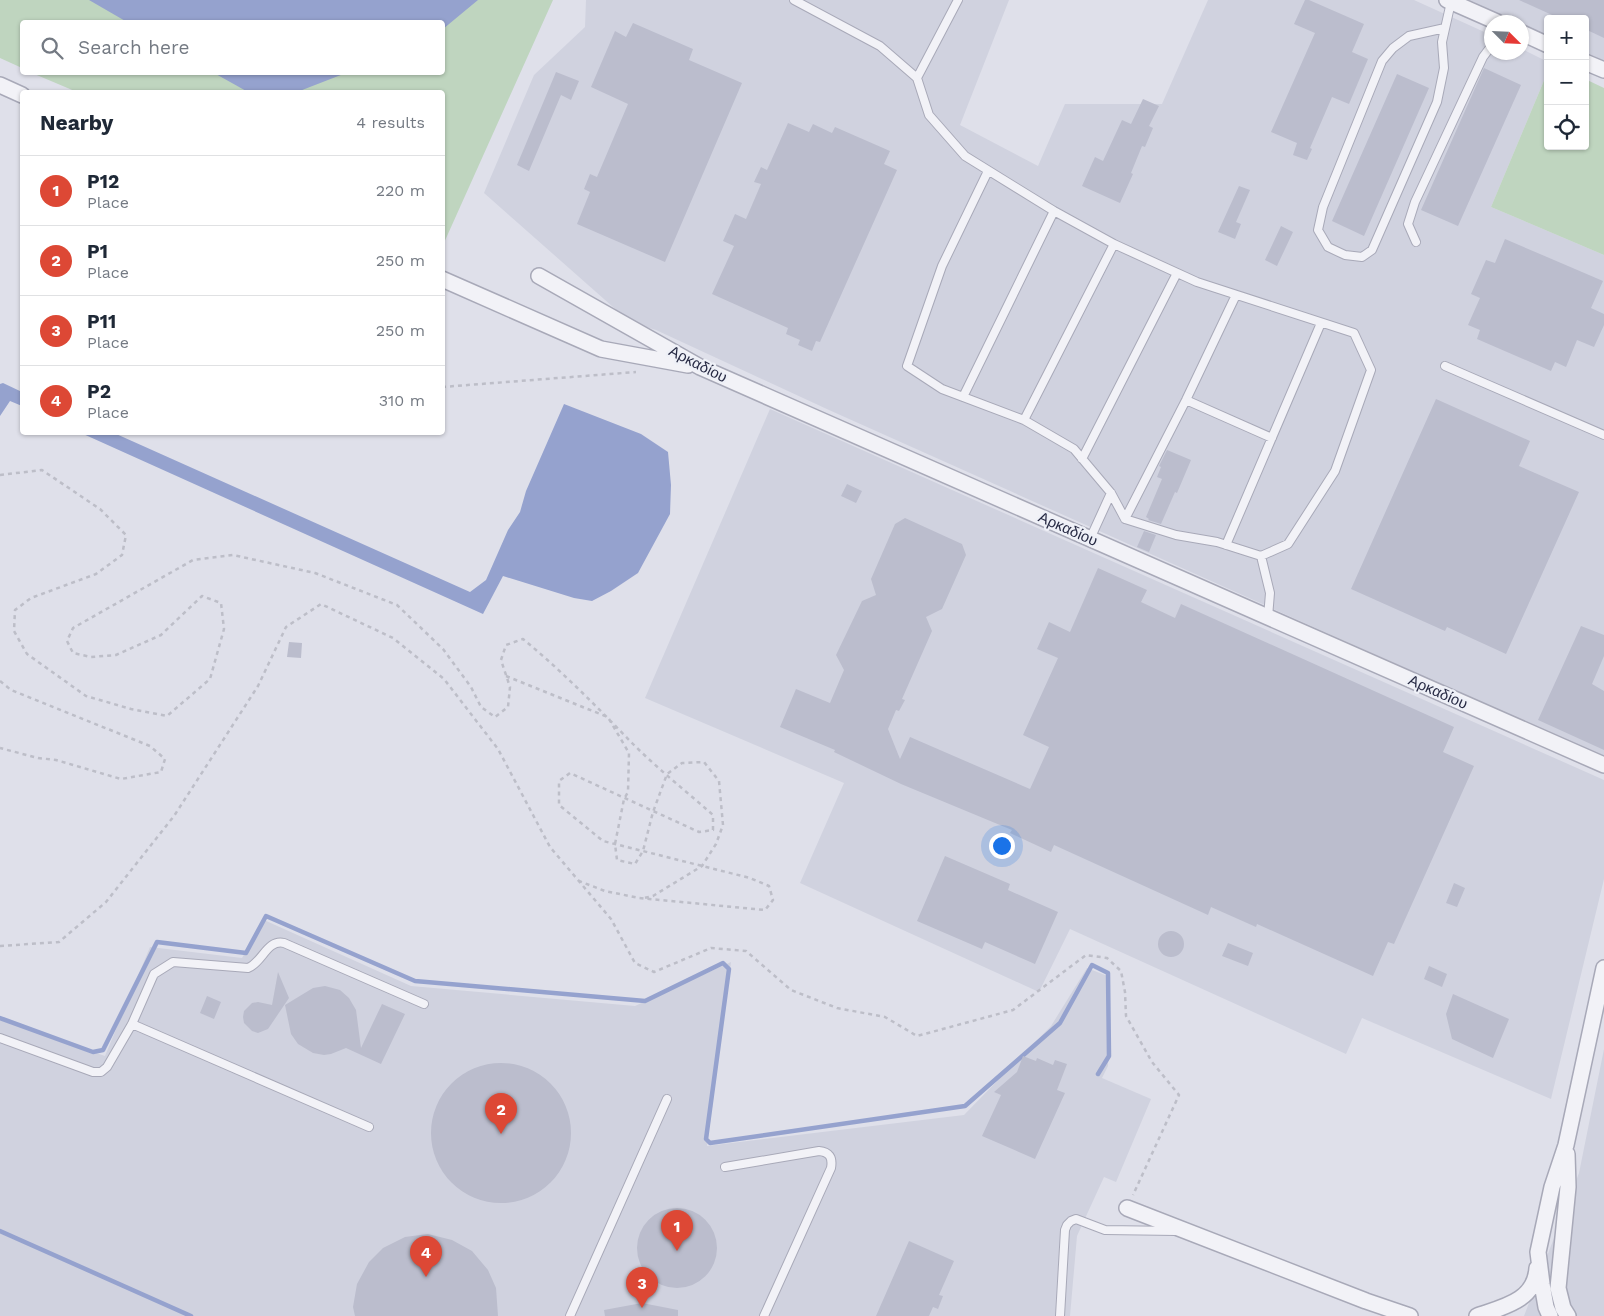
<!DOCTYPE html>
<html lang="en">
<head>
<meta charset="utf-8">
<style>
	body { margin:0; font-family:"Work Sans",sans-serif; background:#f2f2f3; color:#1f2937 }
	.controls { position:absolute; right:15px; top:15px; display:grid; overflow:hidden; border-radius:5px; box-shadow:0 1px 4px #0004 }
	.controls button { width:45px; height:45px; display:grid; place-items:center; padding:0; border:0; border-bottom:1px solid #e0e1e3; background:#fff; color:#1f2937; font:25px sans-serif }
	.compass { position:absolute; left:1484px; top:15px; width:45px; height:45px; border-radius:50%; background:#fff; box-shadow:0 1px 4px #0004; rotate:114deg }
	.you { position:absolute; left:1001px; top:845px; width:18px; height:18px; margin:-12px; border:4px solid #fff; border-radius:50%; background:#1a73e8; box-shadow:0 0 0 8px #1a73e833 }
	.badge { display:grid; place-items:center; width:32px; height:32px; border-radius:50%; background:#dd4835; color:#fff; font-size:16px; font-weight:700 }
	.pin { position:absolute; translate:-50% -41px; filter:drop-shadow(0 1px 2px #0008) }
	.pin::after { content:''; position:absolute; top:26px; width:18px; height:15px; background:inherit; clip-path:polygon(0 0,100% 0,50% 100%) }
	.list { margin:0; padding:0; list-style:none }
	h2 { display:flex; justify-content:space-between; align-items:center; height:65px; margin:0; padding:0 20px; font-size:21px }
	h2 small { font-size:16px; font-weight:400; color:#747a83 }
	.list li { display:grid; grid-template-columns:32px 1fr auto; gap:15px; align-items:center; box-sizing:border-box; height:70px; padding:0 20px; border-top:1px solid #e0e1e3 }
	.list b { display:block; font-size:19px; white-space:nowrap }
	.list p { margin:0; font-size:16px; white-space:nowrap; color:#747a83 }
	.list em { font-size:16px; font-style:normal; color:#747a83 }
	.icon { flex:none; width:28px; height:28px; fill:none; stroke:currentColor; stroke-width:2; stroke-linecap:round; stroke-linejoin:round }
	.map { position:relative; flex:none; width:1604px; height:1316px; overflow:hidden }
	.search { position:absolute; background:#fff; box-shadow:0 1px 4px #0004; left:20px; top:20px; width:425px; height:55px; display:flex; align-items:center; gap:12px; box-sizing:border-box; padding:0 18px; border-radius:5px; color:#747a83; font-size:19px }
	.panel { position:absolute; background:#fff; box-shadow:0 1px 4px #0004; left:20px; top:90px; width:425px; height:345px; border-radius:5px }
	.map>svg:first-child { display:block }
</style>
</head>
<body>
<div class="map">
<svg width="1604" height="1316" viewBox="0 0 1604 1316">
	<rect width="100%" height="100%" fill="#dfe0ea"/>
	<path fill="#d0d2df" d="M586,0H1009L960,125L1038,166L1065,104H1162L1208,0H1414L1491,35L1492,52H1522V49L1548,62V71L1491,207L1604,255V756L1517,718L829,410L656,330L630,322L484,193L534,75L585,27Z
		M1467,0H1604V61L1585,53V19H1548V36L1522,24V22H1517Z
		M770,409L1604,780V879L1551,1099L1362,1018L1346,1054L1070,929L1039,992L800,883L844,783L645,698Z
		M264,920L411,986L635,1006L731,962L707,1146L964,1115L1051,1026L1087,968L1110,977L1108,1066L1102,1078L1151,1099L1116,1182L1104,1177L1077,1236L1070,1316H0V1020L105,1056L150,947L242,958Z
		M1604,1049V1316H1524L1579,1173Z"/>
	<path fill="#bfd5bf" d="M0,0H553L443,245L442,92H77L32,73L442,72V22H22V68L0,58Z
		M1548,71V146H1585V79L1604,88V255L1491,207Z"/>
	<path fill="#95a2ce" d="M89,0H478L443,29L442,22H127Z
		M214,73H346L297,92H248Z
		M3,383L22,392V406L10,401L0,416V384Z
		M564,404L641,434L668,452L671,485L670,514L638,573L611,591L592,601L574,598L503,576L483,614L81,433H114L470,592L486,580L508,530L520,512L526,491Z"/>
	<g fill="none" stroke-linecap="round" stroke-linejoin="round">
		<path stroke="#95a2ce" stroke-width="4.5" d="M0,1018L93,1052L103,1050L157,942L246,953L266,916L415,981L645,1001L723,963L729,969L706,1139L710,1143L965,1106L1060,1023L1092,965L1108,973L1109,1056L1098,1074
			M0,1231L191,1316"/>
	</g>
	<path fill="#bbbdcd" d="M1305,0H1309L1364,24L1352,52L1368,59L1349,104L1332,97L1310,148L1312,149L1307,160L1293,155L1297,143L1271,132L1315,33L1294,24Z
		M1519,0H1604V38L1585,29V19H1561Z
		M633,23L693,49L689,60L742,83L665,262L577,224L590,192L584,189L590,174L597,177L628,104L591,87L615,31L626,37Z
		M1484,68L1521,85L1458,226L1421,210Z
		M556,72L579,81L571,100L561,95L529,171L517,165Z
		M1397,74L1429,88L1364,236L1332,221Z
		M1143,99L1159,106L1149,126L1153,128L1145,147L1142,146L1131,173L1133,174L1120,203L1082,186L1095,157L1103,161L1122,120L1131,124Z
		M788,123L809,132L813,124L832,133L835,127L890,151L884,164L897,170L820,342L816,341L812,351L798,345L800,340L786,334L788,328L712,294L734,246L723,241L735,214L746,219L761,184L754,182L761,167L767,170Z
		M1239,186L1250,190L1236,222L1241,224L1235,239L1218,232Z
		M1281,226L1293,232L1277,266L1265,260Z
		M1505,239L1603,281L1591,308L1604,314V325L1594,347L1577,340L1566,367L1555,362L1551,371L1477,339L1480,330L1468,325L1480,298L1471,294L1486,260L1495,263Z
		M1436,399L1530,441L1519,466L1579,492L1506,654L1447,627L1445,631L1351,589Z
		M1167,450L1191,460L1177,493L1175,492L1161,524L1148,520L1149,519L1146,517L1162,479L1157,477L1161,467L1159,466Z
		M847,484L862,491L856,503L841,496Z
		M905,518L962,544L966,555L942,609L926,617L932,631L902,699L905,700L899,711L896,710L888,729L900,759L910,737L1030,789L1049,747L1023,735L1058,658L1037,649L1049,622L1070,632L1098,568L1147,590L1141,602L1175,618L1181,604L1454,727L1443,752L1474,766L1394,944L1388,942L1373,976L1257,924L1256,927L1211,907L1208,915L1054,845L1051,852L1010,833L1012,830L901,784L834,752L835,750L780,727L796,689L830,703L844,670L836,655L862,601L876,595L871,579L895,524Z
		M1144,531L1156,535L1149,552L1137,547Z
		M1581,626L1604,635V656L1592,684L1604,691V750L1538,720Z
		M289,642L302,643L301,658L287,657Z
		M945,856L1010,884L1008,890L1058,912L1035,964L985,942L982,949L917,921Z
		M1454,883L1465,888L1457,907L1446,903Z
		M1158 944a13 13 0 1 1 26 0a13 13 0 1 1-26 0Z
		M1228,943L1253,953L1248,966L1222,956Z
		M1429,966L1447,974L1442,987L1424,979Z
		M278,972L289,998L268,1029L258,1033L252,1031L244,1023L243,1017L244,1011L252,1003L258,1002L272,1005Z
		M325,986L340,990L349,998L356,1010L361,1048L382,1004L405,1014L381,1064L346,1048L331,1054L324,1055L313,1053L298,1044L291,1034L285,1005L313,988Z
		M1453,994L1509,1019L1493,1058L1452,1039L1446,1014Z
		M207,996L221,1002L214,1019L200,1013Z
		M1023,1056L1036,1061L1037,1058L1053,1065L1055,1060L1067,1064L1057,1090L1065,1093L1035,1159L982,1136L1001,1095L994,1092L1017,1072Z
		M431 1133a70 70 0 1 1 140 0a70 70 0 1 1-140 0Z
		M637 1248a40 40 0 1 1 80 0a40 40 0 1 1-80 0Z
		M428,1234L452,1240L472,1251L488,1270L496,1288L498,1316H355L353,1307L357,1284L369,1262L383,1248L405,1237Z
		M909,1241L954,1261L939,1295L943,1296L938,1309L933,1307L929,1316H876Z
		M642,1303L678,1310V1316H605L604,1310Z"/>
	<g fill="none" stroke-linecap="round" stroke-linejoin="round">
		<defs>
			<path id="service" d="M794,0L880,46L917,78L929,115L965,156L1054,211L1114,244L1197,282L1354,333L1371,370L1335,471L1288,544L1261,556L1217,542L1176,535L1125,519L1111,493L1074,449L1024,420L942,389L907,366L942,266L988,171
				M1445,28L1409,36L1393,48L1382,61L1323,207L1318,230L1328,247L1345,255L1362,257L1372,250L1437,102L1444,68L1442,42L1451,2
				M917,78L958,0
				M1416,242L1408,224L1415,202L1483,57L1492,45
				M1445,366L1604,435
				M963,397L1054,211
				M1186,400L1272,438
				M1024,420L1114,244
				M1082,459L1177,273
				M1125,519L1186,400L1236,295
				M1090,539L1111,493
				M1226,545L1321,323
				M1261,556L1270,593L1268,617
				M132,1024L369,1127
				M0,1038L93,1072H101L107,1067L132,1024L154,974L173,962L248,968C262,963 267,939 284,943L424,1004
				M725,1167L819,1151C829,1152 833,1157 831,1168L764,1316
				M570,1316L667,1099
				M1060,1316L1065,1230L1067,1225L1071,1221L1076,1219L1105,1230L1176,1231"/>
			<path id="minor" d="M1447,0L1497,22
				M1522,33L1548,45
				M1585,62L1604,70
				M0,85L22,95
				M539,276L700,367L1604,765
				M442,279L601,349L688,365
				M1567,1154L1568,1187L1558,1288L1563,1308L1568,1316
				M1127,1208L1366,1301L1410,1316
				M1477,1316C1503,1307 1535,1301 1537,1268
				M1550,1316L1546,1307L1542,1284L1538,1252L1552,1187L1566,1145L1604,968"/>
		</defs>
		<use href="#service" stroke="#a8a9b8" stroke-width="10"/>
		<use href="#minor" stroke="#a8a9b8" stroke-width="18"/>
		<path stroke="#bdbec8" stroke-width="2.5" stroke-dasharray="4 4" stroke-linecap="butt" d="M442,387L636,372
			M0,475L42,470L100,509L126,535L122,555L96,574L31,598L15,610L14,631L27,654L86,696L131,709L167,716L210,679L224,629L221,603L202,596L161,635L116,655L91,657L73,653L67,641L73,628L193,560L233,555L315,573L397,605L443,649L471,687L481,707L495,717L508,707L510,687L501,660L506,645L523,639C562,671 598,708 633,744C658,769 687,792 713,815V830L699,832L570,773L559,781V805L603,841L750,878L769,886L773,900L765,910L639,898L605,891L579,881
			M506,676L605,716
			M0,681L11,690L150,746L165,759L161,772L121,779L56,760L38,758L0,748
			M609,719L629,753L628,792L624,799L615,844L617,860L635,864L643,851L653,812L667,774L682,763L704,762L719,781L723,825L716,844L702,866L653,896L644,898
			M0,946L59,942L106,902L174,816L258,686L286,627L321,604L393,638L444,679L498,749L550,847L611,919L635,963L654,972L711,948L746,951L791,990L837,1008L885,1017L917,1036L1013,1010L1086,955L1107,958L1121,971L1125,992L1126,1016L1152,1062L1179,1095L1133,1195"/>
		<use href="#service" stroke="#f2f2f7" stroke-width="8"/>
		<use href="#minor" stroke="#f2f2f7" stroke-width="15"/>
	</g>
	<g text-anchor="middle" stroke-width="4.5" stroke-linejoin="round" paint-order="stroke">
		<g font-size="15" fill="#262943" stroke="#eef0f7">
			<text transform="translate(698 364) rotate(27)" y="5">Αρκαδίου</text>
			<text transform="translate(1068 529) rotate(24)" y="5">Αρκαδίου</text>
			<text transform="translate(1438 692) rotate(24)" y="5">Αρκαδίου</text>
		</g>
	</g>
</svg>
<div class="controls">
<button>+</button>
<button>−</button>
<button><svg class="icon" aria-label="locate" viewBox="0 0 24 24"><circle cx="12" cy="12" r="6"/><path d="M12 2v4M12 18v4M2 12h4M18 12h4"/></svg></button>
</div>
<svg class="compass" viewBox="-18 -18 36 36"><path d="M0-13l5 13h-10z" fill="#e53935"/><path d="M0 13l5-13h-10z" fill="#747a83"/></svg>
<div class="you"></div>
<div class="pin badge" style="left:677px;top:1251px">1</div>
<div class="pin badge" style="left:501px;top:1134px">2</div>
<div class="pin badge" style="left:642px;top:1308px">3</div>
<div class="pin badge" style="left:426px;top:1277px">4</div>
<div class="search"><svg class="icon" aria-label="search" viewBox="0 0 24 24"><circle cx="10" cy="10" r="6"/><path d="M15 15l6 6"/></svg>Search here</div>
<section class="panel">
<h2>Nearby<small>4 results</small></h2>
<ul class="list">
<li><span class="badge">1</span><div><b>P12</b><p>Place</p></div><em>220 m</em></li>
<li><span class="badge">2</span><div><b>P1</b><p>Place</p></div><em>250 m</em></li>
<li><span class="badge">3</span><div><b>P11</b><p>Place</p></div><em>250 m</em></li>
<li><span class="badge">4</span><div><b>P2</b><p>Place</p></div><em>310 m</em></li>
</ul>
</section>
</div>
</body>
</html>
